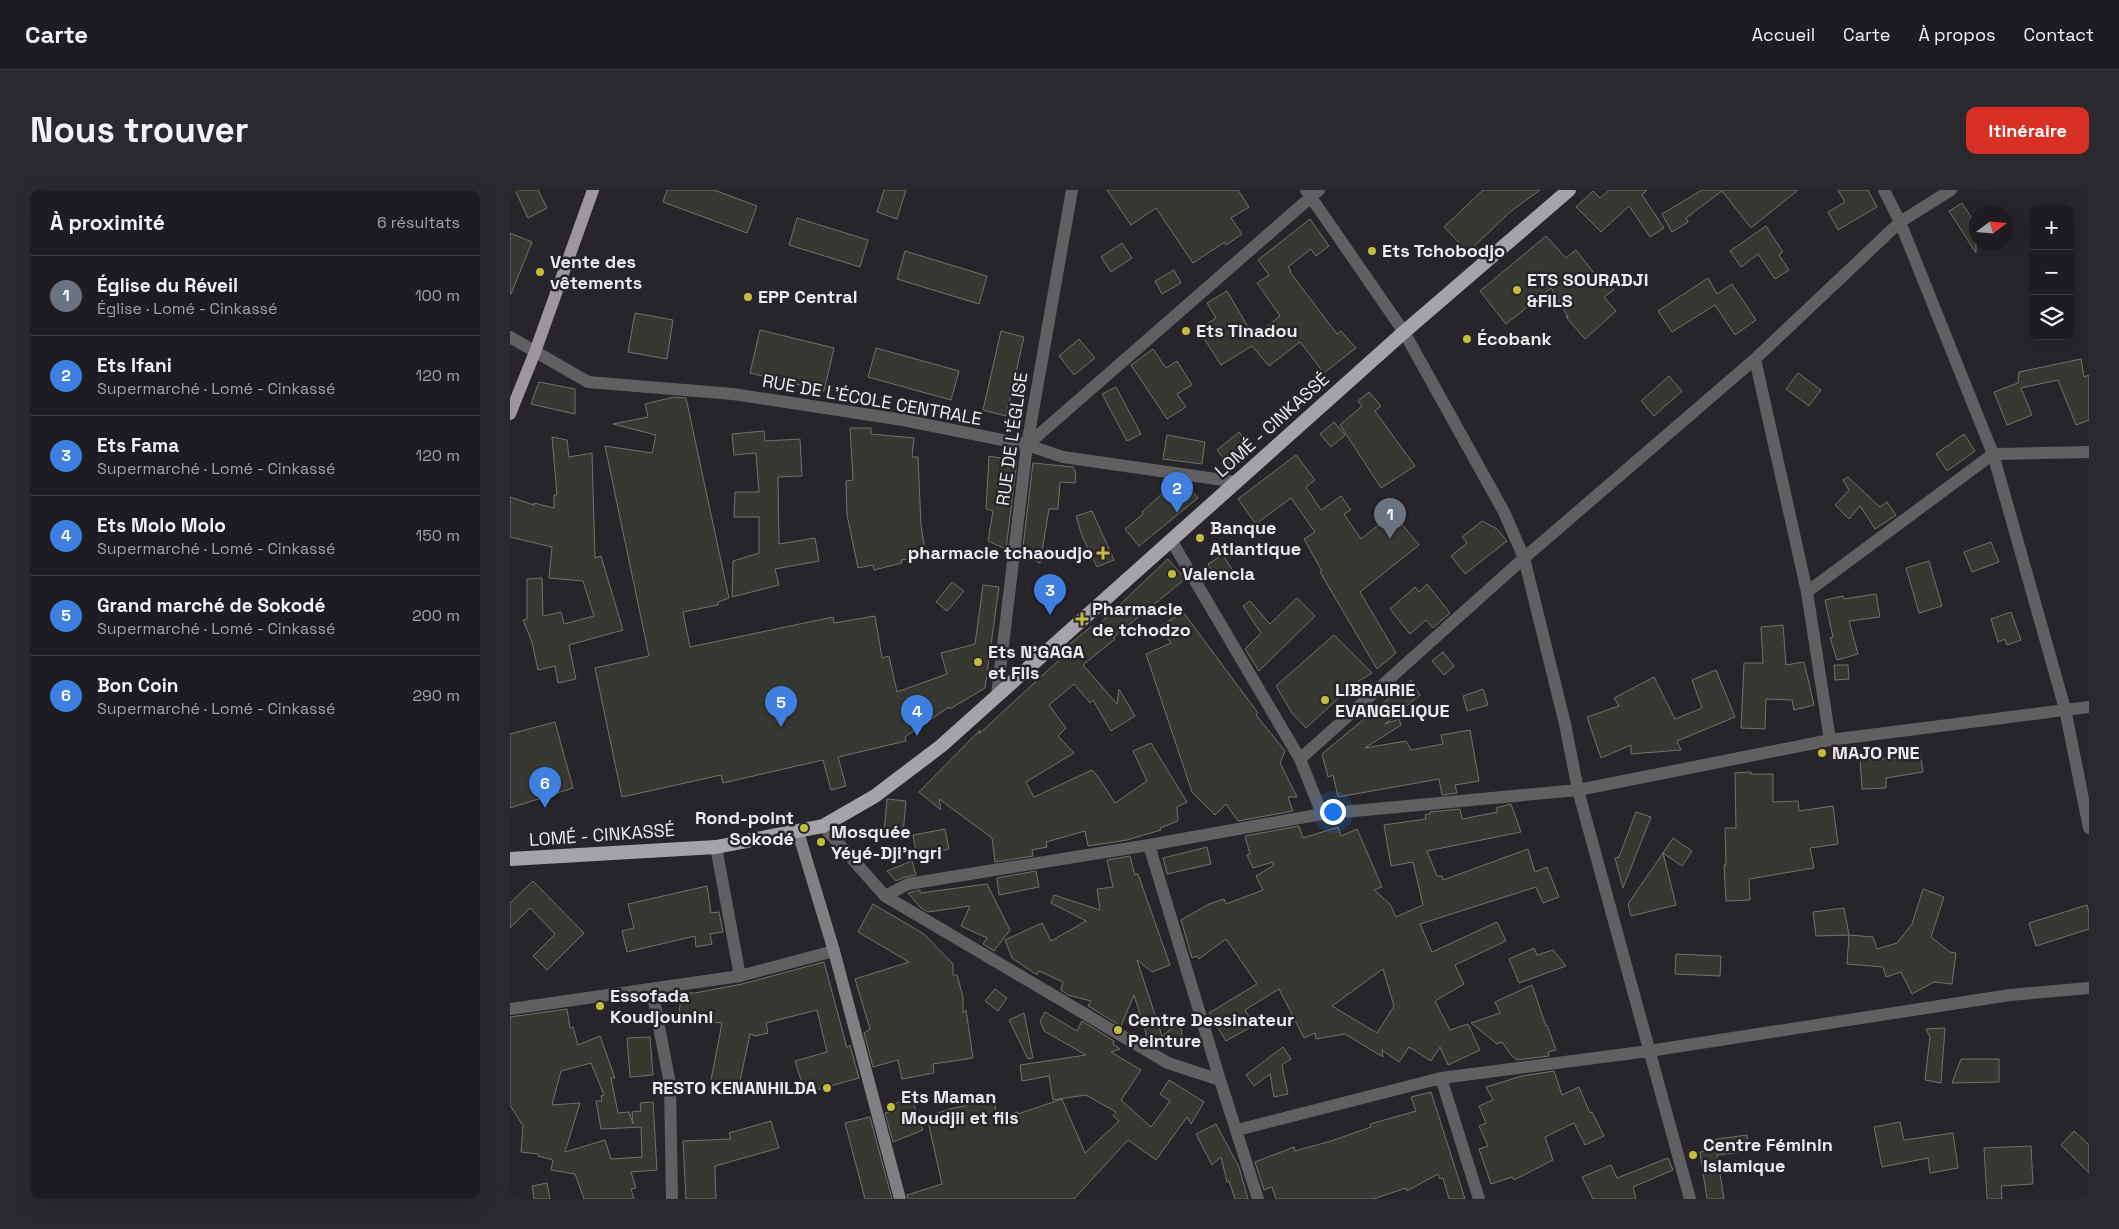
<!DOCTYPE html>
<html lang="fr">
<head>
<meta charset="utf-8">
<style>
	body { margin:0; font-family:"Space Grotesk",sans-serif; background:#2b292d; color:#f1f3f6 }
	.controls { position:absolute; right:15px; top:15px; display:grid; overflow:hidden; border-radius:10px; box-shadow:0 5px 20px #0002 }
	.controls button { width:45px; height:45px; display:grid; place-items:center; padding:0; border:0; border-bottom:1px solid #3c3a3e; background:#1e1c20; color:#f1f3f6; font:25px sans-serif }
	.compass { position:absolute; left:1459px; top:15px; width:45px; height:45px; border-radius:50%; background:#1e1c20; box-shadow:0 5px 20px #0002; rotate:74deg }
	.you { position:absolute; left:822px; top:621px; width:18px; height:18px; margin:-12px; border:4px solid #fff; border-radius:50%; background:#1a73e8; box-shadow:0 0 0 8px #1a73e833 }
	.badge { display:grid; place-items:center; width:32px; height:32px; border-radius:50%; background:#d93025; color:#fff; font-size:16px; font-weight:700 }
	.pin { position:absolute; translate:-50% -41px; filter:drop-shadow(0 1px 2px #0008) }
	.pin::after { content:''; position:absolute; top:26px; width:18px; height:15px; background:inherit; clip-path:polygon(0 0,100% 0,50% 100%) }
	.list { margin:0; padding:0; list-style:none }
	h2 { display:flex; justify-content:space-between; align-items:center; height:65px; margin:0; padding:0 20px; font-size:21px }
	h2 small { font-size:16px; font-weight:400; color:#a1a1a5 }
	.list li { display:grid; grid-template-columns:32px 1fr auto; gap:15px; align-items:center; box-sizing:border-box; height:80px; padding:0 20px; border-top:1px solid #3c3a3e }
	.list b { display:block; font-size:19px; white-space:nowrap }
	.list p { margin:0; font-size:16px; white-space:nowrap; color:#a1a1a5 }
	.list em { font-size:16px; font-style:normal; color:#a1a1a5 }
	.icon { flex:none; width:28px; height:28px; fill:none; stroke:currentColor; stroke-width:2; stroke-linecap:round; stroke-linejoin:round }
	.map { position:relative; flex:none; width:1579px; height:1009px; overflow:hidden; border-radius:10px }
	header { display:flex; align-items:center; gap:30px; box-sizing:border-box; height:70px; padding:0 25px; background:#1e1c20; border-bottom:1px solid #3c3a3e }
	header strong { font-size:24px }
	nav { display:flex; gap:28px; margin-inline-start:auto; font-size:18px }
	.intro { display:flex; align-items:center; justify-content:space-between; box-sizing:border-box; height:120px; padding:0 30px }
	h1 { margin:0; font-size:35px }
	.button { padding:12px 22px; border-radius:10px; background:#d93025; color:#fff; font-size:18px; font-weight:700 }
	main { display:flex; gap:30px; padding:0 30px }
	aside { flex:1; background:#1e1c20; border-radius:10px; box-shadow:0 5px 20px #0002 }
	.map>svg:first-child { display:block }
</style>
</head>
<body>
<header>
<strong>Carte</strong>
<nav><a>Accueil</a><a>Carte</a><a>À propos</a><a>Contact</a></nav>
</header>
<div class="intro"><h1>Nous trouver</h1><a class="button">Itinéraire</a></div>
<main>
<aside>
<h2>À proximité<small>6 résultats</small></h2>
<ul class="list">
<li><span class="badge" style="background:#6b7280">1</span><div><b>Église du Réveil</b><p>Église · Lomé - Cinkassé</p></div><em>100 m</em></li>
<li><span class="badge" style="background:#3f7fe0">2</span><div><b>Ets Ifani</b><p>Supermarché · Lomé - Cinkassé</p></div><em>120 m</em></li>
<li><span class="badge" style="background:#3f7fe0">3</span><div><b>Ets Fama</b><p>Supermarché · Lomé - Cinkassé</p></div><em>120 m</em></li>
<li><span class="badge" style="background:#3f7fe0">4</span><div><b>Ets Molo Molo</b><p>Supermarché · Lomé - Cinkassé</p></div><em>150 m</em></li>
<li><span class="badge" style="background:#3f7fe0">5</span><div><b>Grand marché de Sokodé</b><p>Supermarché · Lomé - Cinkassé</p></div><em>200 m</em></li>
<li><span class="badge" style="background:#3f7fe0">6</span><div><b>Bon Coin</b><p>Supermarché · Lomé - Cinkassé</p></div><em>290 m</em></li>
</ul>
</aside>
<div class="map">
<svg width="1579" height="1009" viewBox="0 0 1579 1009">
	<rect width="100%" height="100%" fill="#28252a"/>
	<path fill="#383832" stroke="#72726b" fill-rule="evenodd" d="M5,0H28L37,18L18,28Z
		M157,0H204L247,16L237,43L153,12Z
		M374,0H396L387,29L367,22Z
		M597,0H728L739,17L721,28L732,44L716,55L715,52L683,73L646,18L621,35Z
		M973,0H1030L1000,22L958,62L934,37Z
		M1099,0H1137L1132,5L1154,38L1140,47L1119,16L1091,42L1066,17L1083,1L1090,8Z
		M1192,0H1288L1241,38L1212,1L1176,28L1178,32L1162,42L1152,24Z
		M1328,0H1358L1367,17L1328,40L1318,22L1335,12Z
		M1452,13L1466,35V63L1439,21Z
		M287,28L358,50L350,77L279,55Z
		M800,29L819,56L806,66L801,59L778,77L781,81L780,82L827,144L831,141L846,158L814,183L790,152L759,176L742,156L711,175L688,139L706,128L697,113L717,101L744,147L770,126L747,93L759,85L748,70Z
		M1256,36L1273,62L1269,65L1279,80L1265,89L1248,64L1231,77L1220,61Z
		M0,43L22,52L1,104H0Z
		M1036,46L1056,68L1066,60L1086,86L1092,82L1104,100L1094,107L1106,121L1075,149L1056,127H1058L1041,98L996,134L970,101Z
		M612,53L622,68L601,82L591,67Z
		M395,61L477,86L469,114L387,89Z
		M664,80L671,93L652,104L645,91Z
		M1198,88L1207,104L1222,94L1246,130L1225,145L1205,115L1162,142L1148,121Z
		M125,123L163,130L157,169L118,162Z
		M250,140L324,158L314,201L240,183Z
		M491,141L514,147L496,226L473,220Z
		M569,149L585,168L564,185L549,166Z
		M366,158L449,181L441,210L358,187Z
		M643,159L656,178L667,171L682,195L667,204L676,217L657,229L621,175Z
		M1571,169L1574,187L1579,185V230L1566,235L1548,190L1511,198L1522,225L1497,235L1484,202L1508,193L1509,182Z
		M1288,183L1311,200L1299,216L1276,199Z
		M1159,186L1172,201L1144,226L1131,211Z
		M29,192L65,199V224L21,214Z
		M606,197L631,244L617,251L592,204Z
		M859,202L871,216L865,221L905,276L871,298L830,235L852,216L848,211Z
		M164,207L176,208L219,408L208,412V415L173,422L180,457L323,427L324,433L365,426L372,468L379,466L387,502L437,484L431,463L465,454L473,395L489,397L475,498L440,519L439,517L395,547L396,551L328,567L336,596L321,600L313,570L213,593L211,585L112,607L85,478L139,466L95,256L142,263L146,245L103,234L138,227L135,214Z
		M824,232L835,245L821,257L810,244Z
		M340,238H361V244L404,248L402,267H408L411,335L415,360L402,359L412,367L391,370L392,373L364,380L363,375L348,378L337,325L336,291L343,290Z
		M254,241L255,251L290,249L292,286L268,287L269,354L305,348L309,371L265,379L269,395L222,407L223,371L249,363V327H224L225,302H249L246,263L224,265L222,244Z
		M729,242L740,256L718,274L707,260Z
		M1454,244L1465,261L1437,281L1426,264Z
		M657,245L695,252L692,274L653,269Z
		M42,247L57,250L59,267L82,263L85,368L91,366L113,440L59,455L66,489L48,493L45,476L28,480L22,452L13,430L17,429V389L32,388L33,426L51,422L54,434L84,426L73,391L39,388L42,357L0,347V307L24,315V313L44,318V305H47Z
		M786,265L805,290L796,297L811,320L831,306L841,320L834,324L851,349L883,323L909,355L850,402L886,463L867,479L810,382L812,381L794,349L805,342L781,308L746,334L728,309Z
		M479,266L507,271L496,359L478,351L483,321L476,319Z
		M523,273L563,277L566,283L565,293L550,292L548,319H539L530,373L512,365Z
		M1338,287L1370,317L1377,312L1386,325L1365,339L1350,316L1339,329L1325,315L1339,300L1333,290Z
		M666,291L675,293L688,308L629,356L615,339L633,324L632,322Z
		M582,321L604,370L587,377L572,346L566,326Z
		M972,331L987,339L997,351L955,384L941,366L957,353L952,347Z
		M1481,352L1489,372L1462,382L1454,362Z
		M713,365L723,381L707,390L698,374Z
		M658,369L675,389L604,447L605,449L573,475L607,514L609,499L625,526L601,541L583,510L580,513L564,494L539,515L556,538L548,546L564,563L516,592L524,607L582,580L589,588L605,613L637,591L623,561L641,553L677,612L667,617L668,631L650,638L651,640L617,650L578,656L575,641L536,652L537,657L522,660L523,666L485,672L482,648L429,609L431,620L409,602L470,540L469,544L549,470L545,466L582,436L584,439Z
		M1419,371L1432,416L1409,423L1396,378Z
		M442,392L454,401L437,421L426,412Z
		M917,394L940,423L923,438L916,430L900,444L880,419L905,397L909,402Z
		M1366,404L1370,427L1339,431L1348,464L1327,470L1320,448L1323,447L1315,410L1333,406L1334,409Z
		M787,408L805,426L749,481L735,459L751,443L733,416L740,411L760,434Z
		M673,422L748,523L746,525L775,561L770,573L787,607H778L783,621L728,631L716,614L705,625L682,602L636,464L661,453L649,437Z
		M1501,422L1511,450L1497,455L1495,449L1488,452L1481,429Z
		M1273,435L1276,475L1294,472L1304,515L1284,520L1282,510L1256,509L1255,539L1231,538L1234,473H1253L1251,437Z
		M824,445L862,483L844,494L796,538L782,523L766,496Z
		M933,462L944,476L934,485L922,471Z
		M1324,475H1338L1339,489L1325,490Z
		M1206,480L1225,527L1167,551L1171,560L1121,564V555L1091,568L1077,527L1109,516L1104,508L1144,487L1165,529L1192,518L1182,490Z
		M901,490L910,505L875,534L889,529L891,535L855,558L896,551L901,560L933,554L931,545L960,540L969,591L945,595L947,603L932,605L929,589L828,607L823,585L818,587L812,564Z
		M973,499L978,515L957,521L953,506Z
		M45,532L63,598L0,618V544Z
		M1409,557L1413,582L1376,588V598L1352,599L1350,570L1391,568L1390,560Z
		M1241,582V584H1263V612L1288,611L1289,621L1323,616L1328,654L1300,658L1304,678L1239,689L1240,710L1216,711L1214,675H1216L1215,638H1226L1225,583Z
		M377,609L396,611L393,644L374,642Z
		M1001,614L1011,642L917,661L927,686H932L933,690L1018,659L1025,682L1037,677L1049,707L1033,713L1026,697L910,734L922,762L987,732L996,751L945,775L954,794L925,811L940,840L958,834L970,860L938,875L930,857L921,871L899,857L889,872L872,860L873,867L835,844L806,849L805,843L794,848L769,799L735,820L744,835L716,851L699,823L747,794L716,749L689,769L687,766L682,768L671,730L699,714L714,709L716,714L753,700L746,686L764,675L763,672L743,678L737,665L740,664L735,646L789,636L793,648L828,637L831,646L847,639L872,697L864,700L880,714L886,727L913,715L903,672L881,676L874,635L916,629L915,625L920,624V622L950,619L952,629L988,622L986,618ZM873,779L884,816L867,843L822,816Z
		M1126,622L1141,627L1113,698L1105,668L1109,667Z
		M435,639L439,659L407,666L403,645Z
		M1163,648L1182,661L1172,676L1153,663Z
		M697,657L701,674L657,684L653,668Z
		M1153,663L1166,715L1121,726L1118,714Z
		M620,666L625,685L628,684L660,775L642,782L627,770L652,846L670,832L673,851L658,859L637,847L624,805L611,836L578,816L581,811L558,805L551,800L553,792L529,781L527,785L502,768L495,750L532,733L541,751L576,731L541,713L544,705L590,720L587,699L603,697L597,670Z
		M402,671L406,685L395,687L386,691L377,681Z
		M526,681L529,697L489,705L487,688Z
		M23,691L74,743L37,780L23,766L45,744L20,718L0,738V713Z
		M477,694L500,740L484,761L473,754L477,748L451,736L460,716L418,722L411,718L398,703L410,700V703Z
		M197,696L201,723L209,722L213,742L200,744L202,754L186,757L185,746L117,762L112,741L124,738L118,714Z
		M1413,699L1434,707L1421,747L1440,762L1446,763L1442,794L1424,792L1402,804L1391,782L1376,787L1373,777L1337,774L1339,745L1363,747L1367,759L1387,753L1402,734Z
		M363,714L414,744L443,774V785H447L453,807V823L456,820L463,868L423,874L424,883L392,889L388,870L363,877L354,843L360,839L345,789L399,772L348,742Z
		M1577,715L1579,723V739L1526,756L1519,733Z
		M1334,718L1339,745L1306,746L1303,722Z
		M1024,758L1027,765L1043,760L1056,776L1009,793L999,769Z
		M1166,764L1211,766L1210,786L1165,784Z
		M314,772L337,858L340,855L349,888L295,903L285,871L317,862L307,820L256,833L258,843L246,846L240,844L229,896L201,890L212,833L168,828L172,803H185L232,794Z
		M1022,795L1036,836L1037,835L1046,860L1038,862L1039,866L1007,870L1001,865L992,852L987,854L961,833L990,823L985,812Z
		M485,799L497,808L488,821L475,811Z
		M57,819L60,838L63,837L68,855L90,846L105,888H101L108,923L119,922L123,934L122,922L131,921L130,913L143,912L147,980L121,982L126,998L121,999L124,1009H74L65,984L41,980L43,970L28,966L29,964L11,962L13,936L0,915V827ZM81,873L94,905L91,906L92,911H86L91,939L131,937L132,967L101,969L95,950L55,962L70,913L42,915L51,881Z
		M535,822L567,841L572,831L604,851L603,854L610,859L601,862L631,880L611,910L641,937L660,911L650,904L659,890L694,912L681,934L677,927L646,970L618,950L564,1009H398L397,1005L432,994L417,927L439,919L484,910L487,927L508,922V924L552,909L575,963L609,931L603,926L606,922L576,905L543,910L539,886L512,891L510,875L576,865L534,841L530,831Z
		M514,823L523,868L518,869L499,830Z
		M1435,838L1431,893L1415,890L1420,847L1416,839Z
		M140,847L143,885L120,887L117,848Z
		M773,857L781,869L772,875L778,904L764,907L760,884L744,896L736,885Z
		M1451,869H1489V892L1442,893Z
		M1044,881L1052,905L1069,897L1080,923L1082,922L1094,946L1075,955L1064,933L1035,947L1043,970L1004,990L1002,987L981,994L969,959L978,956L969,936L976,933L969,916L983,910L976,897L1012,886Z
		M921,902L955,1009H939L933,988L930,989L928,984L897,1001L896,998L863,1009H766L762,997L754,1000L745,972L784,957L785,961L821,951L861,937L860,934L906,921L901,907Z
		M401,907L413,940L383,952L375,923L383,921L382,915Z
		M360,927L382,1009H355L335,933Z
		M261,931L269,958L205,976L206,1009H176L173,951L221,949L219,943Z
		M1390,932L1394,950L1443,943L1448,978L1420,983L1418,968L1372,977L1364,937Z
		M706,934L729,977L738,1009H725L719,991L717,992L711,967L702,975L686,944Z
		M1564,941L1579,955V983L1551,955Z
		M1237,945L1239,961L1207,965L1214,1009H1197L1190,962L1201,960L1199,950Z
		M1521,956L1523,994L1491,996L1492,1009H1477L1474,958Z
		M1158,968L1163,980L1123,997L1126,1009H1083L1072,987L1101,975L1107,988Z
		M37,993L40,1009H24L22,996Z"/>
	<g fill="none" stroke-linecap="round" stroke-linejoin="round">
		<path stroke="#615f62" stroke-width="12" d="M796,0L894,142L994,322L1014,368L1055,534L1068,600L1180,1009
			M1374,0L1390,32L1483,264L1555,519L1579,638
			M0,147L78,192L223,204L393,230L517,255L553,267L727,292
			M1245,169L1297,402L1320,550
			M517,255L809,0
			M661,350L790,569L812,624
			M1297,402L1483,264L1579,262
			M487,505L517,255L562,0
			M790,569L1014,368L1245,169L1390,32L1441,0
			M313,636L375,706L398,694L639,655L812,624L1068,600L1320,550L1579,517
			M639,655L710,890L748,1009
			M206,657L230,786
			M375,706L658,873L710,890
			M142,800L160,894L162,1009
			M0,819L230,786L324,761
			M931,888L969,1009
			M727,940L931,888L1139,861L1500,805L1579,798"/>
		<path stroke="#827f83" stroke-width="12" d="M288,642L324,761L390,1009"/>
		<path stroke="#9b979d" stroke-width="12" d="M0,224L25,162L83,0"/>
		<path stroke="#a6a2a9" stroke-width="14" d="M0,669L206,657L313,636L365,606L431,556L894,142L1059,0"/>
	</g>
	<g fill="#c2bd3f" stroke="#28252a" stroke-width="2">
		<circle cx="862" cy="61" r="5"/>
		<circle cx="30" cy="82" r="5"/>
		<circle cx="1007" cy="100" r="5"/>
		<circle cx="238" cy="107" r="5"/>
		<circle cx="676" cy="141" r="5"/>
		<circle cx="957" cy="149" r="5"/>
		<circle cx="690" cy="348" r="5"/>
		<path d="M590.5 355.5h5v5h5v5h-5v5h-5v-5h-5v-5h5z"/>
		<circle cx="662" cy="384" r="5"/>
		<path d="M569.5 421.5h5v5h5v5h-5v5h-5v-5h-5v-5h5z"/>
		<circle cx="468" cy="472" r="5"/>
		<circle cx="815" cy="510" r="5"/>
		<circle cx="1312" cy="563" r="5"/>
		<circle cx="294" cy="638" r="5"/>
		<circle cx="311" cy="652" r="5"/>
		<circle cx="90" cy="816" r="5"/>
		<circle cx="608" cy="840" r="5"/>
		<circle cx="317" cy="898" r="5"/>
		<circle cx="381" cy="917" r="5"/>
		<circle cx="1183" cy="965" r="5"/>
	</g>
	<g text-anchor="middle" stroke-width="5" stroke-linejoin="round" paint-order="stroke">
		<g font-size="18" font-weight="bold" fill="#edeaee" stroke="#28252a" text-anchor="start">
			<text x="872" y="67">Ets Tchobodjo</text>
			<text x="40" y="78">Vente des<tspan x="40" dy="21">vêtements</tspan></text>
			<text x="1017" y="96">ETS SOURADJI<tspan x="1017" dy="21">&amp;FILS</tspan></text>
			<text x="248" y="113">EPP Central</text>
			<text x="686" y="147">Ets Tinadou</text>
			<text x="967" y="155">Écobank</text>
			<text x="700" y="344">Banque<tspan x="700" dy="21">Atlantique</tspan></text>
			<text x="583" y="369" text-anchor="end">pharmacie tchaoudjo</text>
			<text x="672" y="390">Valencia</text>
			<text x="582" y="425">Pharmacie<tspan x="582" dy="21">de tchodzo</tspan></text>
			<text x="478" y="468">Ets N'GAGA<tspan x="478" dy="21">et Fils</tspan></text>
			<text x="825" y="506">LIBRAIRIE<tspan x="825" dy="21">EVANGELIQUE</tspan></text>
			<text x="1322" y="569">MAJO PNE</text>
			<text x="284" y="634" text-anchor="end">Rond-point<tspan x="284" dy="21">Sokodé</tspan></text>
			<text x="321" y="648">Mosquée<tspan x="321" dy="21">Yéyé-Dji'ngri</tspan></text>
			<text x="100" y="812">Essofada<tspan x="100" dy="21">Koudjounini</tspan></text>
			<text x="618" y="836">Centre Dessinateur<tspan x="618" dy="21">Peinture</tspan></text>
			<text x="307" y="904" text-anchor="end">RESTO KENANHILDA</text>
			<text x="391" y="913">Ets Maman<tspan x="391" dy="21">Moudjii et fils</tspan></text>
			<text x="1193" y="961">Centre Féminin<tspan x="1193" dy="21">Islamique</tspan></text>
		</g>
		<g font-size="18" fill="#edeaee" stroke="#28252a">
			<text transform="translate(362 210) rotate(10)" y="6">RUE DE L'ÉCOLE CENTRALE</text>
			<text transform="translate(762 235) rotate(-42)" y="6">LOMÉ - CINKASSÉ</text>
			<text transform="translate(502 249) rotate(-82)" y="6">RUE DE L'ÉGLISE</text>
			<text transform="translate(92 645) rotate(-4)" y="6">LOMÉ - CINKASSÉ</text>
		</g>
	</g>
</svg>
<div class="controls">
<button>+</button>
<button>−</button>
<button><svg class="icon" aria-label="layers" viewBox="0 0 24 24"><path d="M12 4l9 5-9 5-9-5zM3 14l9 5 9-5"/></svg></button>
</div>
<svg class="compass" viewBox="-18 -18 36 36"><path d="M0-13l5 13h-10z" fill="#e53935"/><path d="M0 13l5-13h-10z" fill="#a1a1a5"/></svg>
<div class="you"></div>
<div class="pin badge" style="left:880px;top:349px;background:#6b7280">1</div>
<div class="pin badge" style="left:667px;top:323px;background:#3f7fe0">2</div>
<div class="pin badge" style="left:540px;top:425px;background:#3f7fe0">3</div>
<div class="pin badge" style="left:407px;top:546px;background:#3f7fe0">4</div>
<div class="pin badge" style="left:271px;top:537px;background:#3f7fe0">5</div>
<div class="pin badge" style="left:35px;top:618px;background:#3f7fe0">6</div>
</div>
</main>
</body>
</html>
